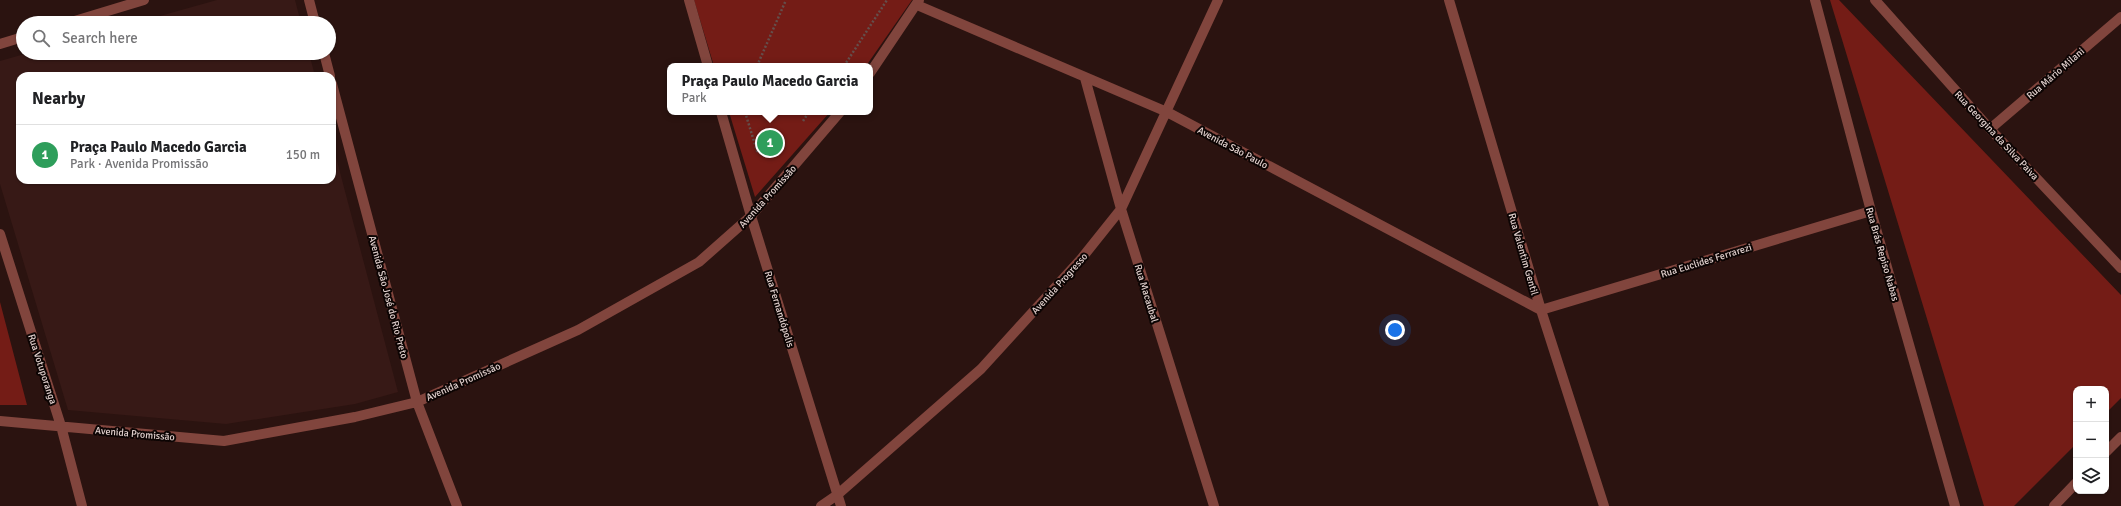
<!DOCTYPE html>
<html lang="en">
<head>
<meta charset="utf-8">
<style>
	body { margin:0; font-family:Signika,sans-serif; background:#f2f2f2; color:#202124 }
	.controls { position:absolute; right:12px; bottom:12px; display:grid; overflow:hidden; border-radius:8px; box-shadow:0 1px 3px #0004 }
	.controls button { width:36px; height:36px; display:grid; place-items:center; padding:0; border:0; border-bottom:1px solid #e0e0e0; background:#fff; color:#202124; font:20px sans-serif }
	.you { position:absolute; left:1395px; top:330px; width:14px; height:14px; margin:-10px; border:3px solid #fff; border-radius:50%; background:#1a73e8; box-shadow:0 0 0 6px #1a73e833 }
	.badge { display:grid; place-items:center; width:26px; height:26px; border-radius:50%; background:#3c6f67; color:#fff; font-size:13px; font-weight:700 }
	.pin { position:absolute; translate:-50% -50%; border:2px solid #fff; box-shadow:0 1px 4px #0006 }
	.popup { position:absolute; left:667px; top:63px; width:206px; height:52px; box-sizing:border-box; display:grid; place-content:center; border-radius:8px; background:#fff; filter:drop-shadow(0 1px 3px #0005); font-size:13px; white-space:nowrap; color:#757577 }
	.popup b { font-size:15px; color:#202124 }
	.popup::after { content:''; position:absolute; left:50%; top:100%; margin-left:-8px; border:8px solid transparent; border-top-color:#fff }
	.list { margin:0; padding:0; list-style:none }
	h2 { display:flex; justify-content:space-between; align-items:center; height:52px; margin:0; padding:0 16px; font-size:17px }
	h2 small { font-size:13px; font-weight:400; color:#757577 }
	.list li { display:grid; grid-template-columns:26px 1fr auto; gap:12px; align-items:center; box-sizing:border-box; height:60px; padding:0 16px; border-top:1px solid #e0e0e0 }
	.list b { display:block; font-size:15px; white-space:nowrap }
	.list p { margin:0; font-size:13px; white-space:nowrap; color:#757577 }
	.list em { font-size:13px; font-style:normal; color:#757577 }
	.icon { flex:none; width:22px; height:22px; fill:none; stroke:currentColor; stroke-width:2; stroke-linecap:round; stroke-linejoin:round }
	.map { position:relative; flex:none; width:2121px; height:506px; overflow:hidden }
	.search { position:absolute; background:#fff; box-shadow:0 1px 3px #0004; left:16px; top:16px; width:320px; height:44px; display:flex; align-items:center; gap:10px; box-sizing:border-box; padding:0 14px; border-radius:22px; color:#757577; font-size:15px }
	.panel { position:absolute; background:#fff; box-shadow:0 1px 3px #0004; left:16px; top:72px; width:320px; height:112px; border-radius:12px }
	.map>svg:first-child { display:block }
</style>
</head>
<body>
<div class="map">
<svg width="2121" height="506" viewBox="0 0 2121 506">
	<rect width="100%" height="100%" fill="#2b1310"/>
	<path fill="#371916" d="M217,0H295L301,23H135Z
		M28,53H309L315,76H20V180H332V142L398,392L355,404L226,424L68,410L0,184V61Z"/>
	<path fill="#741c16" d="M694,0H912L866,66H714Z
		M1830,0H1839L2121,295V398L2106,413V389H2076V444L2014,506H1984Z
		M729,112H830L755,197Z
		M0,302L27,405H0Z"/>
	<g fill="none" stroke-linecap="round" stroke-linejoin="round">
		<path stroke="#654f4c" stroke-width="2.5" stroke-dasharray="2 2" stroke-linecap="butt" d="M757,66L786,0
			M844,66L887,0
			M745,112L757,151L766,157L777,152
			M803,121L809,112"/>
		<path stroke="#81453d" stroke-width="10" d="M309,0L315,23
			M689,0L708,66
			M1449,0L1541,310L1604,506
			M1815,0L1871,211L1955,506
			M1875,0L1990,129L2121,268
			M917,5L1167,112L1541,310L1871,211
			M68,23L144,0
			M0,44L23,37
			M324,53L330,76
			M870,73L919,0
			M1085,78L1121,209L1214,506
			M332,84L417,402L457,506
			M721,112L751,216L841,506
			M1990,129L2121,17
			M0,234L61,426L82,506
			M0,421L224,441L355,417L417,402L578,330L699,262L751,216L840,112
			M2106,452L2121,437
			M821,506L837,495L981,369L1081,259L1121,209L1218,0
			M2054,506L2076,483"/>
	</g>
	<g text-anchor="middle" stroke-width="4" stroke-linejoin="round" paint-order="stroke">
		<g font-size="10" fill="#e2d1ce" stroke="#0c0403">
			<text transform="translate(2055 73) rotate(-41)" y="4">Rua Mário Milani</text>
			<text transform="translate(1997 135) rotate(47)" y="4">Rua Georgina da Silva Paiva</text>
			<text transform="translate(1233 147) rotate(28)" y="4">Avenida São Paulo</text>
			<text transform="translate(767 196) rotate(-48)" y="4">Avenida Promissão</text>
			<text transform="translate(1524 254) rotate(74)" y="4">Rua Valentim Gentil</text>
			<text transform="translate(1883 254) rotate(74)" y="4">Rua Brás Repiso Nabas</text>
			<text transform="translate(1706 260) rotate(-17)" y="4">Rua Euclides Ferrarezi</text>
			<text transform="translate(1059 283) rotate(-48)" y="4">Avenida Progresso</text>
			<text transform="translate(1147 293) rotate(73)" y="4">Rua Macaubal</text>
			<text transform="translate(389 297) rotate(75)" y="4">Avenida São José do Rio Preto</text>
			<text transform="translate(780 309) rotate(73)" y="4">Rua Fernandópolis</text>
			<text transform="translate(43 369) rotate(72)" y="4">Rua Votuporanga</text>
			<text transform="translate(463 381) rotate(-24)" y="4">Avenida Promissão</text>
			<text transform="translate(135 433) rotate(5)" y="4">Avenida Promissão</text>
		</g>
	</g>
</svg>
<div class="controls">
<button>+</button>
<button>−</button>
<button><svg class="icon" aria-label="layers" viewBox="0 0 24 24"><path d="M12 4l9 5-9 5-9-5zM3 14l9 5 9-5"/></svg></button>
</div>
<div class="you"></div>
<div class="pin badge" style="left:770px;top:143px;background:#2e9e5b">1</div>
<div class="popup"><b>Praça Paulo Macedo Garcia</b>Park</div>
<div class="search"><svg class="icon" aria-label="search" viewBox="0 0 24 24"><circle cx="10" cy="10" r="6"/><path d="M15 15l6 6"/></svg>Search here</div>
<section class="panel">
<h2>Nearby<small></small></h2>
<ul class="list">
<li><span class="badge" style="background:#2e9e5b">1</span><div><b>Praça Paulo Macedo Garcia</b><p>Park · Avenida Promissão</p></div><em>150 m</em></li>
</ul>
</section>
</div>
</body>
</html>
